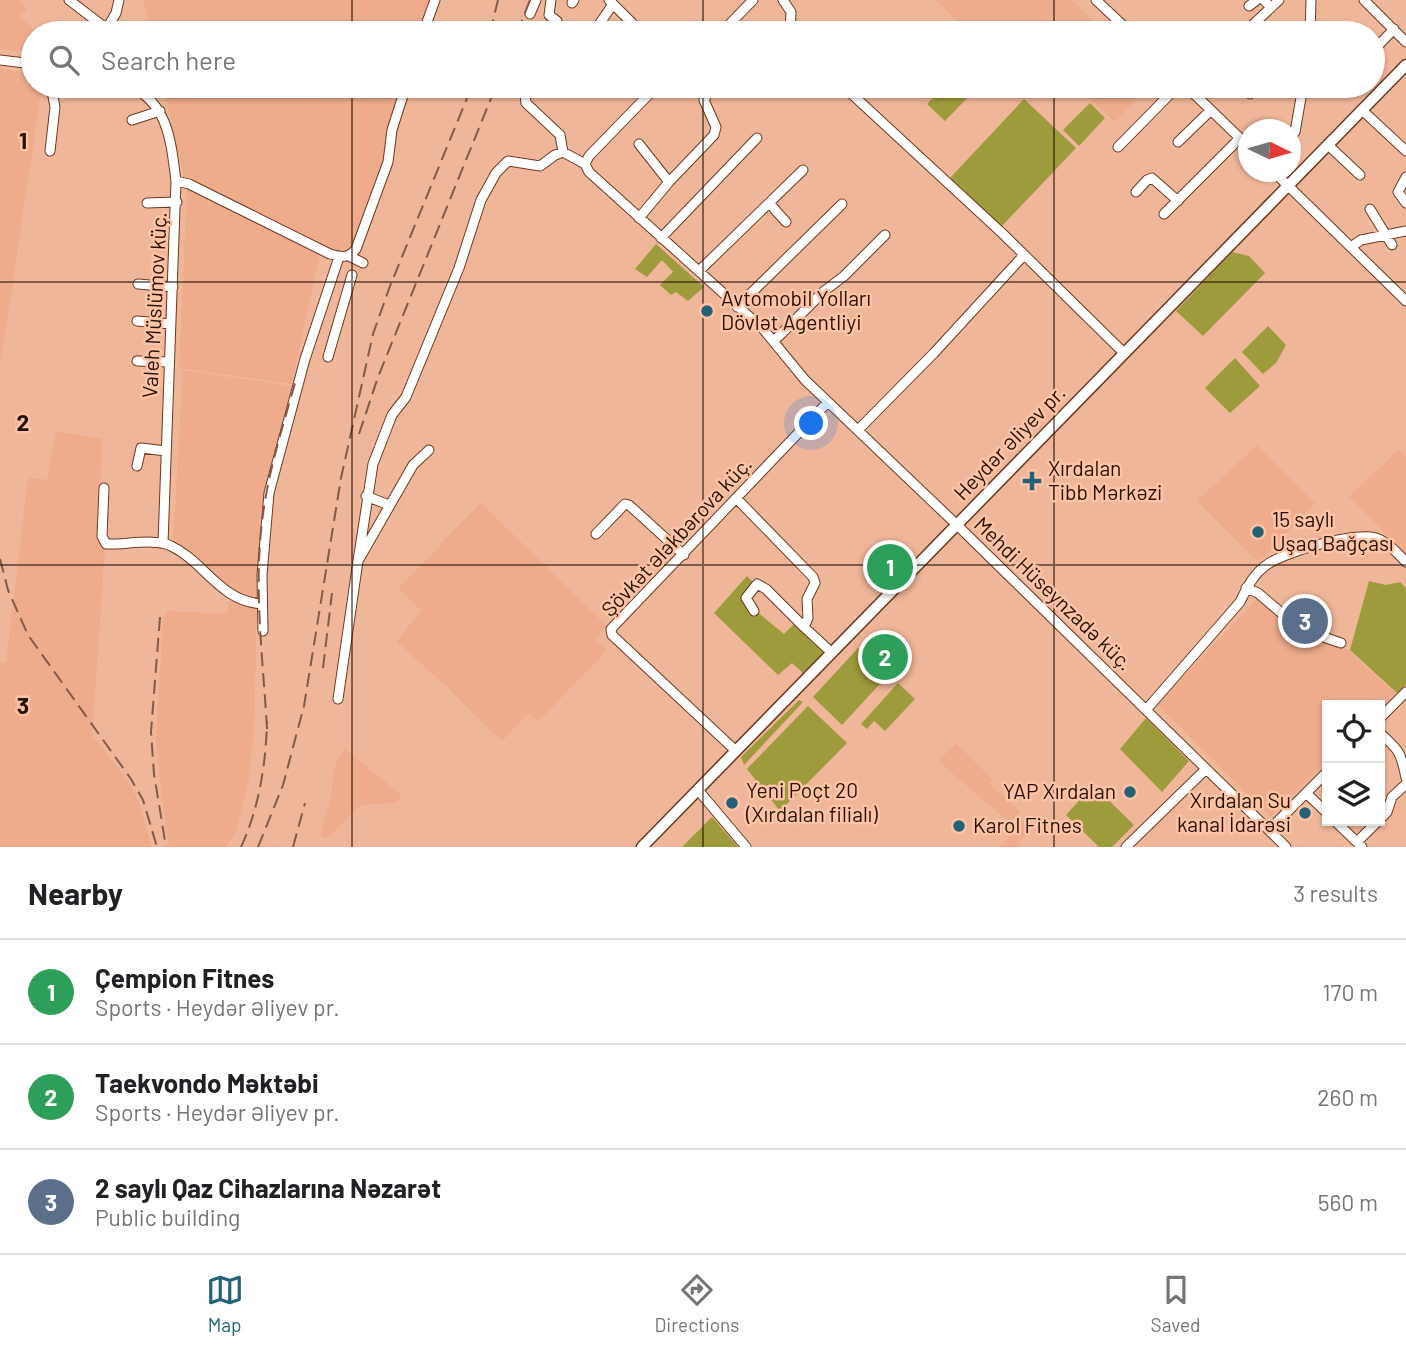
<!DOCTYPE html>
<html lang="en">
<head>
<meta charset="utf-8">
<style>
	body { margin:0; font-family:Barlow,sans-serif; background:#f2f2f2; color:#202124 }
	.controls { position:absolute; right:21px; bottom:21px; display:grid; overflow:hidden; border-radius:0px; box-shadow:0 2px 5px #0004 }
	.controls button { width:63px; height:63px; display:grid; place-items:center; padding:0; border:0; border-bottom:2px solid #e0e0e0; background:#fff; color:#202124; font:35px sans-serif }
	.compass { position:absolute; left:1238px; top:119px; width:63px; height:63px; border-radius:50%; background:#fff; box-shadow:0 2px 5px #0004; rotate:95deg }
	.you { position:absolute; left:812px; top:424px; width:24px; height:24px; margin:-18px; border:5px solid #fff; border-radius:50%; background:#1a73e8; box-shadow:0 0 0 10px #1a73e833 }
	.badge { display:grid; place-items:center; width:46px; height:46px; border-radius:50%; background:#246078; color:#fff; font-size:23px; font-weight:700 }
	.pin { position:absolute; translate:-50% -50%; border:4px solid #fff; box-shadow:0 2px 7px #0006 }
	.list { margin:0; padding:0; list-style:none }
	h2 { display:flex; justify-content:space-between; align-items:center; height:91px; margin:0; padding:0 28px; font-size:30px }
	h2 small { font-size:23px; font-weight:400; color:#757577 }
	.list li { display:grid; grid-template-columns:46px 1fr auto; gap:21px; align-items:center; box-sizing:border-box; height:105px; padding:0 28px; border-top:2px solid #e0e0e0 }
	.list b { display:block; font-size:26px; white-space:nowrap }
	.list p { margin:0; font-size:23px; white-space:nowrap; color:#757577 }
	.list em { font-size:23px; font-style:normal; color:#757577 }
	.icon { flex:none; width:38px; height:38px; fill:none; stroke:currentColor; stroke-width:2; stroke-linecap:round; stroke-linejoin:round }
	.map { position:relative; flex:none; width:1406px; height:847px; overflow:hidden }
	.search { position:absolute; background:#fff; box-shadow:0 2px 5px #0004; left:21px; right:21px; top:21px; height:77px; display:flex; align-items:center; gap:18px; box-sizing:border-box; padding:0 24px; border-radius:38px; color:#757577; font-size:26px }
	.sheet { height:406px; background:#fff }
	nav { display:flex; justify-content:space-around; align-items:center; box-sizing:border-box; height:98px; border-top:2px solid #e0e0e0; background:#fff; font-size:19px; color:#757577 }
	nav a { display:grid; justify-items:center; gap:4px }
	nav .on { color:#246078 }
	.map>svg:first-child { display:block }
</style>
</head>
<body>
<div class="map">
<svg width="1406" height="847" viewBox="0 0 1406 847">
	<rect width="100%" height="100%" fill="#f0b699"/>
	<path fill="#eeac8c" d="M0,0H19L27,10L20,16L37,33H33V54L0,49Z
		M143,0H430L417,33H151Z
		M935,0H1071L1106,33H970Z
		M0,69L33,74V86H42L13,281L0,279Z
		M163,86H401L389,127L386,158L351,249L337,250L184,178Z
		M1059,86H1148L1115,122L1080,90L1072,97Z
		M187,189L320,253L292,384L179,368Z
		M0,281L13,282L0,366Z
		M183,370L292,386L267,479L260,515L257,601L238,597L173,539Z
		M56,431L102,439L99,541L105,549L92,735L128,781L139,802L152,847H0V663H6L28,478L47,480Z
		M1257,445L1315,503L1259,562L1197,501Z
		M1399,449L1406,456V554L1349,497Z
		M481,503L607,626L595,639L607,650L538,722L528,713L502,741L445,685L397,642L421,610L398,588Z
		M1258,598L1301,633L1348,650L1396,694L1380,711V705H1327V762L1271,817L1157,705Z
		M229,601L257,607L254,733L248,785L236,832L226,847H169L161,791L156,738L163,620L168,611L227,614Z
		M956,743L993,780L990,784L1021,812L1010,823L938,761Z
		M344,748L402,796L396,803L367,804L360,806L326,839L320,835L332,793L333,770Z
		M1033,813L1040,820L1019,842L1021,845L1019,847H999Z"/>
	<path fill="#9e9b3c" d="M945,86H961L970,95L945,121L927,104Z
		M1024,99L1076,148L1001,227L950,178Z
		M1090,103L1105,118L1079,146L1063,130Z
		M656,244L704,287L688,301L676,292L671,295L660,285L673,272L662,260L647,277L635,269Z
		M1232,252L1249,256L1265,273L1203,336L1176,311Z
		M1268,326L1286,345L1276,363L1263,374L1242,352Z
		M1235,358L1260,386L1230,413L1205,388Z
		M747,576L758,587L745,602L784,634L795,623L825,651L803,673L792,663L778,675L714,613Z
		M1369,581L1386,585L1400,582L1406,588V685L1397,693L1350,650Z
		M858,648L888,675L842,725L813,697Z
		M898,683L915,699L885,731L874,721L867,729L861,724Z
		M799,700L803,702L744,765L741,757Z
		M808,706L847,743L780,811L747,769Z
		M1146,718L1189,761L1162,792L1120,749Z
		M1093,785L1134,825L1112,847H1099L1066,815Z
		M712,817L738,847H682Z"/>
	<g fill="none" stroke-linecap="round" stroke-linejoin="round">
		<defs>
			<path id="minor" d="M69,0L107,29
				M551,0L549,15L557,21
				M609,0L642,33
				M783,0L791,12L790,33
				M1096,0L1131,33
				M1264,0L1271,8
				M1364,0L1406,42
				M572,3L574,0
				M1249,6L1257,0
				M530,14L536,0
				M600,23L613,4
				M105,32L116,13L119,0
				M423,33L435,0
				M721,33L753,0
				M1244,33L1279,0
				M1310,33L1311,0
				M1373,51L1394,29
				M0,60L33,64
				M130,86C169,104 171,143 176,181L163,543
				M524,86L526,103L560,135L563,152
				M843,86L1003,234L1124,353
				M1186,86L1248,146
				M1241,86L1250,94
				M1362,110L1406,151
				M132,120L160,111
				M1295,132L1303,86
				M1178,142L1211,110
				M639,144L669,182
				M1328,145L1360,175
				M1118,147L1178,86
				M50,151L55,107L51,86
				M585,164L589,172L764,330L805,380L957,525L1286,847
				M585,164L589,156L657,86
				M1274,172L1406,301
				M1406,177L1398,192L1406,203
				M176,181L189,184L330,254C341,257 348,259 356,249L388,162L392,130L406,86
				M1136,192L1147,180L1152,178L1178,201
				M147,203L177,202
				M769,203L786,222
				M1370,209L1392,245
				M1164,214L1240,138
				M639,218L669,182L714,135L716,127L704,100L708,93
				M661,238L757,138
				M1351,247L1361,240L1406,231
				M349,256L363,263
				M699,271L803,170
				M138,284L173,287
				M737,307L842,204
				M137,321L171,324
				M773,340L778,337L823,292L844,276L885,235
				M328,357L352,275
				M137,361L169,362
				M858,430L934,353L1024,255
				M137,466L141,448L166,451
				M104,488L102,536L106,544C123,545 157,538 171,546C205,562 219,601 262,604
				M366,496L389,505
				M737,499L813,577L815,583L807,599L808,618L804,627L832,653
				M596,534L625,504L629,505L684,555
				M358,561L373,464L392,415L406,397L459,268L481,200L496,173L508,161L540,166L555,155L563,152L585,164
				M1246,588L1258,593L1300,629L1341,643
				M754,611L746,598L757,584L766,589L804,627
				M263,631L262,575L269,493L305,359L339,257
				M338,699L358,561L413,465L429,450
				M1146,710L1240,602C1247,588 1252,576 1265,566C1283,552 1354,532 1376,538C1388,542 1397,553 1406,562
				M1380,718L1406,692
				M1380,733C1399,750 1401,752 1406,778
				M736,751L612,635L611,629L828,402
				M698,790L746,847
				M1306,793L1327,813
				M1380,819L1387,812L1392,797L1406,784
				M1335,821L1362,847
				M1269,830L1327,772
				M1357,842L1378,821
				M1126,847L1206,769"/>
			<path id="major" d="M642,847L1406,65"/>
		</defs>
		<use href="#minor" stroke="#6b3a20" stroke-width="11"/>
		<use href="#major" stroke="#6b3a20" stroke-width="13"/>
		<use href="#minor" stroke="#fff" stroke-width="9"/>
		<use href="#major" stroke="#fff" stroke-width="10"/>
		<path stroke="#815b49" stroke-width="2" stroke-dasharray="14 7" stroke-linecap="butt" d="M490,33L498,0
			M517,33L530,0
			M359,434L378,377L496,86
			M0,559L8,590L28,635L131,779L143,800L157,847
			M160,617L151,732L154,774L166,847
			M323,668L332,593
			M267,729C263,658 253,585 263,514C269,469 283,426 295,383
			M241,847C259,808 266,764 267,721
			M258,847L283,785L304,706L341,478L373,334L390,286L472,86
			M293,847L305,803"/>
	</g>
	<path fill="none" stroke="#261107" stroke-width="2" stroke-opacity="0.55" d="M352,0V33M703,0V33M1054,0V33M352,86V847M703,86V847M1054,86V847M0,282H1406M0,565H1406"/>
	<g fill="#246078" stroke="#fec3a5" stroke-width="2.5">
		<circle cx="707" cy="311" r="7"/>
		<path d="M1028.5 470.5h7v7h7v7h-7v7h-7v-7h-7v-7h7z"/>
		<circle cx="1258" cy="532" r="7"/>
		<circle cx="1130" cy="792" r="7"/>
		<circle cx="732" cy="803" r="7"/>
		<circle cx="1305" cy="813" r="7"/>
		<circle cx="959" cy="826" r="7"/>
	</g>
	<g text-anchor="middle" stroke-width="5" stroke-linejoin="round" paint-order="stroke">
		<g font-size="21" fill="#261107" stroke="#fec3a5" text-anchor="start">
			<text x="721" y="306">Avtomobil Yolları<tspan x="721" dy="24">Dövlət Agentliyi</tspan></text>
			<text x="1048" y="476">Xırdalan<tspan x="1048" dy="24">Tibb Mərkəzi</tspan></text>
			<text x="1272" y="527">15 saylı<tspan x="1272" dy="24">Uşaq Bağçası</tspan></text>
			<text x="746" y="798">Yeni Poçt 20<tspan x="746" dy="24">(Xırdalan filialı)</tspan></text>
			<text x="1116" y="799" text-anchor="end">YAP Xırdalan</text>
			<text x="1291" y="808" text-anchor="end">Xırdalan Su<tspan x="1291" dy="24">kanal İdarəsi</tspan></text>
			<text x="973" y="833">Karol Fitnes</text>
		</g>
		<g font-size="21" fill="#261107" stroke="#fec3a5">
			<text transform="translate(155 305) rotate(-87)" y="7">Valeh Müslümov küç.</text>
			<text transform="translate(1010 443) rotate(-46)" y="7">Heydər Əliyev pr.</text>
			<text transform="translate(677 537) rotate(-47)" y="7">Şövkət Ələkbərova küç.</text>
			<text transform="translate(1053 594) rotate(44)" y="7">Mehdi Hüseynzadə küç.</text>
		</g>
	</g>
	<g font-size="23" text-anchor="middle" font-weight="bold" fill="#261107" stroke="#fec3a5" stroke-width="5" stroke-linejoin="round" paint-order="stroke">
		<text x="23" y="149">1</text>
		<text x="23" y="431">2</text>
		<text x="23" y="714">3</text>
	</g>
</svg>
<div class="controls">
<button><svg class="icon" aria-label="locate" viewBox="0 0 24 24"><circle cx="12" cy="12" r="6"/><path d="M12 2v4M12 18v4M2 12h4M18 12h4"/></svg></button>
<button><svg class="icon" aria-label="layers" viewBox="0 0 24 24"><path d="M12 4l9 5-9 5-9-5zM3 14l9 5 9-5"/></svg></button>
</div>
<svg class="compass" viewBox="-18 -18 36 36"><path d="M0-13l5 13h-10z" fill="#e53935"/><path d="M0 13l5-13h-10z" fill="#757577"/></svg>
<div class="you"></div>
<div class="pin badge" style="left:890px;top:567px;background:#2e9e5b">1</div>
<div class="pin badge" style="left:885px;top:657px;background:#2e9e5b">2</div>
<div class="pin badge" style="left:1305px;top:621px;background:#5c6f8a">3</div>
<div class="search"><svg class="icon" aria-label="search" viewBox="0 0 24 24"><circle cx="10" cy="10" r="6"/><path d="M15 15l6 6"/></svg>Search here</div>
</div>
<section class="sheet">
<h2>Nearby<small>3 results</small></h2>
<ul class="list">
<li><span class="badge" style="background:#2e9e5b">1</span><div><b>Çempion Fitnes</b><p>Sports · Heydər Əliyev pr.</p></div><em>170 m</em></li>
<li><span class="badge" style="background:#2e9e5b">2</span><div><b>Taekvondo Məktəbi</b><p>Sports · Heydər Əliyev pr.</p></div><em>260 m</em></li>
<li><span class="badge" style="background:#5c6f8a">3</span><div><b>2 saylı Qaz Cihazlarına Nəzarət</b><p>Public building</p></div><em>560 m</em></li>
</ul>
</section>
<nav>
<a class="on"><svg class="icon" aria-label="map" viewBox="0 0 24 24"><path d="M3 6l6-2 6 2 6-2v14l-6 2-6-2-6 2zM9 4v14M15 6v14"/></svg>Map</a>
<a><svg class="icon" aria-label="directions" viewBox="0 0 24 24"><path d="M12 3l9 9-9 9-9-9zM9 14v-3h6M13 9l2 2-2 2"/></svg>Directions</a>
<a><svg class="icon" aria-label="saved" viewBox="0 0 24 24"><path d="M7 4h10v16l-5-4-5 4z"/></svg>Saved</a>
</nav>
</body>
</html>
